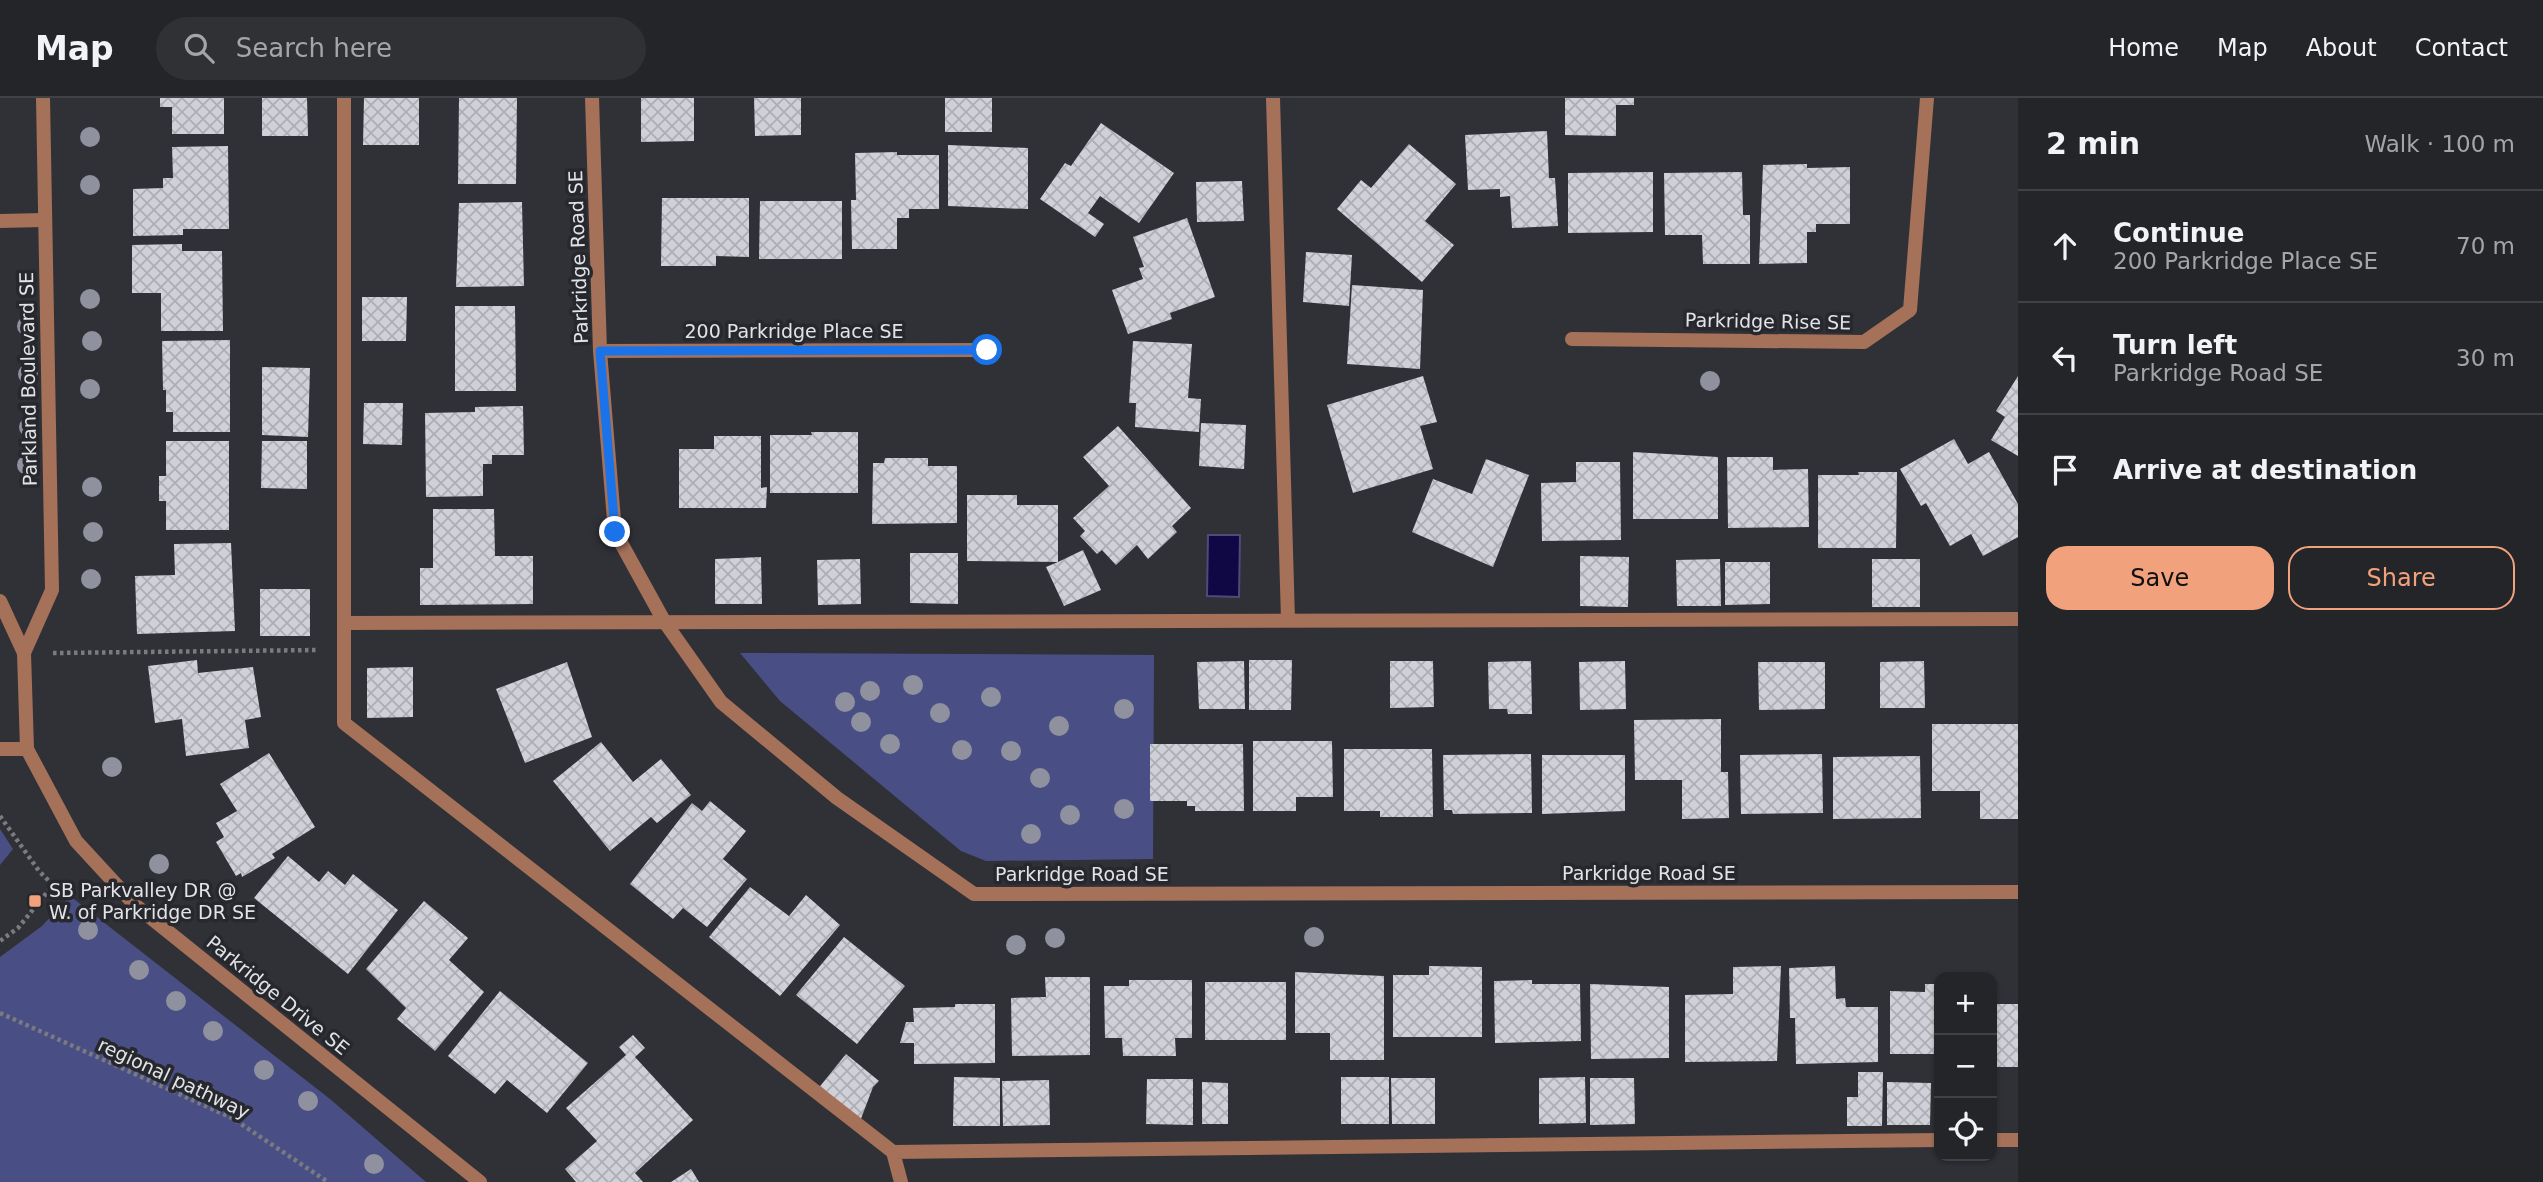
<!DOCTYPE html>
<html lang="en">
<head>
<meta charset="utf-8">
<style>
	body { margin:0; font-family:"DejaVu Sans",sans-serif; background:#303135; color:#f1f3f6 }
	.controls { position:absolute; right:21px; bottom:21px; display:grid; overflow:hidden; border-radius:14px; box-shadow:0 2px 5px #0004 }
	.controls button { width:63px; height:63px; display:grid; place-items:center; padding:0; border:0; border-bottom:2px solid #414246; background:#242529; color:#f1f3f6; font:35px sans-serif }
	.stop { position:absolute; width:21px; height:21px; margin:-16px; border:5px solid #1a73e8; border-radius:50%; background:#fff }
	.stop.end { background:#1a73e8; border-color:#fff; box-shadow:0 2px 7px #0008 }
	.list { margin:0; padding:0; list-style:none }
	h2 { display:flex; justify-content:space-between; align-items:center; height:91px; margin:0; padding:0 28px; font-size:30px }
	h2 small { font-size:23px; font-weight:400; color:#a3a5a8 }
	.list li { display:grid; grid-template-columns:46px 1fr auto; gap:21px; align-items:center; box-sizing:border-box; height:112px; padding:0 28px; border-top:2px solid #414246 }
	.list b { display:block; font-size:26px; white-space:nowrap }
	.list p { margin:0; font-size:23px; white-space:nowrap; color:#a3a5a8 }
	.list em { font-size:23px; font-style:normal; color:#a3a5a8 }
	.actions { display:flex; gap:14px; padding:21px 28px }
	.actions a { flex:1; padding:16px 0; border:2px solid #f1a17c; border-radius:21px; text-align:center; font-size:24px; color:#f1a17c }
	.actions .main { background:#f1a17c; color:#111 }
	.icon { flex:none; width:38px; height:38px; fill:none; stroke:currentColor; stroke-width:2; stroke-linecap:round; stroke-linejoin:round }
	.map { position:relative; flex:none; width:2018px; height:1084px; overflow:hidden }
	header { display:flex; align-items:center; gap:42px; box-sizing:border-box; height:98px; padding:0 35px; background:#242529; border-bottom:2px solid #414246 }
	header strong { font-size:33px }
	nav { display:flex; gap:38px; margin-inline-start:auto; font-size:24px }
	.search { width:490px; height:63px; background:#303135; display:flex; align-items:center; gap:18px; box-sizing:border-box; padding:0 24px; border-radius:38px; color:#a3a5a8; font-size:26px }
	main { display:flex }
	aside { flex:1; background:#242529 }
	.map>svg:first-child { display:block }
</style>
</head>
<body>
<header>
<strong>Map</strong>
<div class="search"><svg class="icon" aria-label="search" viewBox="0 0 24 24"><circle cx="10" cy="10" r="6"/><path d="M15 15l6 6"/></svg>Search here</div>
<nav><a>Home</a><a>Map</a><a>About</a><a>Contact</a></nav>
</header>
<main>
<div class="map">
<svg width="2018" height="1084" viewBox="0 0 2018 1084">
	<defs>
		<pattern id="building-cross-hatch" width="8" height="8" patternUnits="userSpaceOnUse" patternTransform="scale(1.75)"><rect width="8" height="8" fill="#d0d1d8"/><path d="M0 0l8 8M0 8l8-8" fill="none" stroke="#adaeb3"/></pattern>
	</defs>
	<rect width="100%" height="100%" fill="#303137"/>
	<path fill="#494f85" d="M740,555L1154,557L1153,761L986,763L961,753L780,603Z
		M0,731L13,751L0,767Z
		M70,798L330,1001L426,1084H0V859L42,828Z"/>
	<path fill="#100845" stroke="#4f4a76" stroke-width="2" d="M1208,437H1240L1239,499L1207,498Z"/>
	<path fill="url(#building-cross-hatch)" d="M160,0H224V36H172V9H160Z
		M262,0H307L308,38H262Z
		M364,0H419V47H363Z
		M459,0H517L516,86H458Z
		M641,0H694V43L641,44Z
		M754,0H801V37L755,38Z
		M945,0H992V34H945Z
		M1565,0H1634V7H1616V38L1565,37Z
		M1101,25L1174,75L1139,125L1100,98L1088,115L1104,126L1095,139L1040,101L1065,65L1071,68Z
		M1547,33L1549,80H1555L1558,128L1512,130L1510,98L1500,99V91L1468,92L1465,37Z
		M1409,46L1456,86L1425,123L1454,147L1422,184L1337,111L1361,82L1371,90Z
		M948,47L1028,50V111L948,108Z
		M228,48L229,131H183V137L133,138V91L163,90V80H173L172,49Z
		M897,54V57H939V111H909V120H897V151H852L851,102H856L855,55Z
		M1807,66V70L1850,69V126H1816V134H1807V165L1759,166L1763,67Z
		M1653,74V134L1568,135V75Z
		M1742,74L1743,117H1750V166H1703L1702,137H1665L1664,75Z
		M1242,83L1244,123L1197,124L1196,84Z
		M662,100H749V159L716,158V168H661Z
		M760,103H842V161H759Z
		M522,104L524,188L456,189L459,105Z
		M1187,120L1215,199L1170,215L1172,221L1128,236L1112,192L1143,181L1139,170L1144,169L1133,139Z
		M182,146V153H222L223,233H161V195H132V147Z
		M1306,154L1352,157L1349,208L1303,204Z
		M1352,187L1423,192L1420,271L1347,266Z
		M362,199H407L406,243H362Z
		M455,208H515L516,293H455Z
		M230,242V334H173V314H166V292H163L162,243Z
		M1133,243L1192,246L1188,300L1201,301L1199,334L1135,329L1136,305H1129Z
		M262,269L310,270L308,339L262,337Z
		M1423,278L1437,324L1420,328L1433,371L1353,395L1327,307Z
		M2018,278V358L1991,342L2005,319L1996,313Z
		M364,305H403L402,347L363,346Z
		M523,308L524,357H492V366H483V398L426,399L425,315L475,314V309Z
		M1201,325L1246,327L1244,371L1199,368Z
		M1118,328L1191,410L1172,428L1177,434L1148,461L1137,447L1116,467L1102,452L1097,456L1080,438L1085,433L1073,420L1109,388L1083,359Z
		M811,334H858V395H770V337H812Z
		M714,338H761V390L767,389L766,410H679V351H714Z
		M1954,341L1968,366L1989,354L2018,406V439L1983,458L1971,436L1950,448L1926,405L1921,408L1900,371Z
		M166,343H229V432H166V403H159V378H166Z
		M262,343H307V391L261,390Z
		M1633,354L1718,359V421H1633Z
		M1727,359H1773V372L1808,371L1809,429L1728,430Z
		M885,360H928V368H957V425L872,426L873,365H884Z
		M1486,361L1529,377L1493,469L1412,434L1433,381L1472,396Z
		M1576,364H1620L1621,442L1542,443L1541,385L1576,384Z
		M1858,374H1897L1896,450H1818V377H1859Z
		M967,397H1017V407H1058V464L1083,452L1101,492L1064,508L1046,469L1058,464L967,463Z
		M433,411H494L495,458H533V506L420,507V470H433Z
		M231,445L235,533L137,536L135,478L175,477L174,446Z
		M910,455H958V506L910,505Z
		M1580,458L1629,459L1628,509L1580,508Z
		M761,459L762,506H715V461Z
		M860,461L861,506L818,507L817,462Z
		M1720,461L1721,508H1677L1676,462Z
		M1872,461H1920V509H1872Z
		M1725,464H1770V506L1725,507Z
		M260,491H310V538H260Z
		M197,562L198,575L253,569L261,619L245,622L249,650L186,658L182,621L155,625L148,568Z
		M1249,562H1292L1291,612H1249Z
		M1244,563L1245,611H1199L1197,564Z
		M1390,563H1433L1434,609L1390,610Z
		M1531,563L1532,616H1508L1507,611H1489L1488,564Z
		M1625,563L1626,611L1580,612L1579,564Z
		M1924,563L1925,610H1880V564Z
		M567,564L592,639L525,665L496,591Z
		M1758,564H1825V611L1759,612Z
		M413,569V619L367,620V570Z
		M1721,621V674H1728L1729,720L1682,721V682H1635L1634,622Z
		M1932,626H2018V721H1980V693H1932Z
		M1253,643H1332L1333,699H1296V713H1253Z
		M601,644L633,684L661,661L691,697L657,725L651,719L610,753L553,683Z
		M1150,646H1243L1244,713H1195V708H1187V703H1150Z
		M1344,651H1432L1433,719H1380V713H1344Z
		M269,655L315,729L272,756L275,760L242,779L241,775L236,778L216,744L224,739L216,725L237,713L220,686Z
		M1531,656L1532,715L1453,716L1452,712H1444L1443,657Z
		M1822,656L1823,715L1741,716L1740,657Z
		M1542,657H1625V713L1542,716Z
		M1920,658L1921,720L1833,721V659Z
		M710,703L746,733L723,761L747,781L707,829L683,810L673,821L630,786L692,705L702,713Z
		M288,758L319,784L328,773L345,787L353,776L398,812L348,876L254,800Z
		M750,789L789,818L806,797L840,827L780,898L709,839Z
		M424,803L468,840L449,862L484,894L435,953L397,921L406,910L366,871Z
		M844,839L905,888L857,946L796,897Z
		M1429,868L1482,869V939H1393V877H1429Z
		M1781,868L1777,963L1685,964V897L1733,896V869Z
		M1835,868L1836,901L1845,900L1846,909H1878V964L1796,966L1795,920H1790L1789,870Z
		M1295,874L1384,878V962H1330V935H1295Z
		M1045,879H1090V957L1012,958L1011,900L1046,899Z
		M1129,882H1192V940H1175L1176,958H1123L1122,940H1105L1104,888H1129Z
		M1532,882V886H1580L1581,943L1495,945L1494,883Z
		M1205,884H1286V942H1205Z
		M1590,886L1669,889V960L1591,961Z
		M1925,886H1939V956H1890V893L1925,894Z
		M500,893L588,965L547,1015L507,982L495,996L448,958Z
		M955,906H995V965L914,966V945H900L906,924H914L913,910L955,909Z
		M1992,906H2018V969H1992Z
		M633,937L645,950L635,959L693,1022L635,1075L643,1084H576L565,1071L597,1043L566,1010L626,957L619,949Z
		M846,956L879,983L873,989L859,1026L817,992Z
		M1858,974H1883L1882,1028H1847V999H1858Z
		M954,979L1000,980V1028H953Z
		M1341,979H1389V1026H1341Z
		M1585,979L1586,1025L1539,1026V980Z
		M1391,980H1435V1026H1392Z
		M1590,980H1634L1635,1026L1590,1027Z
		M1147,981H1193V1027L1146,1026Z
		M1049,982L1050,1027L1003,1028L1002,983Z
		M1202,984L1228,985V1026H1202Z
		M1887,984L1931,985L1930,1027H1887Z
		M691,1071L699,1084H671Z"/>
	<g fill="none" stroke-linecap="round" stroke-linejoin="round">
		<path stroke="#7a7b80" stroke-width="4.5" stroke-dasharray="3.5 3.5" stroke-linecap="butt" d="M53,555L317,552
			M0,718L39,773L53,787L18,830L0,843
			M0,915L232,1020L328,1084"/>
		<path stroke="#a57159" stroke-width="14" d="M344,0V625L893,1054L1939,1042
			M1273,0L1288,522
			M344,525L2018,521
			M1992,1042H2018
			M893,1054L901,1084"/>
		<path stroke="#a57159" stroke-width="14" d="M592,0L600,253L615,434L664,523L721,604L837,700L974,796L2018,794
			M0,123L43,122
			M1572,241L1864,244L1910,212L1927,0
			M600,253L987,252
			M0,651H27L76,743L135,807L480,1084"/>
		<path stroke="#a57159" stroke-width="14" d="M0,503L24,555L27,651
			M24,555L52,492L43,0"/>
	</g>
	<g fill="#8f919f">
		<circle cx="90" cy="39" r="10"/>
		<circle cx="90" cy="87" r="10"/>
		<circle cx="90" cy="201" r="10"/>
		<circle cx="27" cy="228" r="10"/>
		<circle cx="92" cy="243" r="10"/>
		<circle cx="28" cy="276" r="10"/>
		<circle cx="1710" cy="283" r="10"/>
		<circle cx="90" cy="291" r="10"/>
		<circle cx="29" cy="329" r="10"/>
		<circle cx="27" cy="367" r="10"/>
		<circle cx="92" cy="389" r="10"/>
		<circle cx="93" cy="434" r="10"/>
		<circle cx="91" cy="481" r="10"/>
		<circle cx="913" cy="587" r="10"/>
		<circle cx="870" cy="593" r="10"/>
		<circle cx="991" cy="599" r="10"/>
		<circle cx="845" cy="604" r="10"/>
		<circle cx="1124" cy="611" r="10"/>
		<circle cx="940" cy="615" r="10"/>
		<circle cx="861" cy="624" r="10"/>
		<circle cx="1059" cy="628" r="10"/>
		<circle cx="890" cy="646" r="10"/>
		<circle cx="962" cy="652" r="10"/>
		<circle cx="1011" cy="653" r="10"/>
		<circle cx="112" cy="669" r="10"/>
		<circle cx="1040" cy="680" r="10"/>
		<circle cx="1124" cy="711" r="10"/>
		<circle cx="1070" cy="717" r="10"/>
		<circle cx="1031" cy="736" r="10"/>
		<circle cx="159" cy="766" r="10"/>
		<circle cx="88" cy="832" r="10"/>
		<circle cx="1314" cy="839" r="10"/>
		<circle cx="1055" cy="840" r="10"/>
		<circle cx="1016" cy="847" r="10"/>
		<circle cx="139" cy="872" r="10"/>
		<circle cx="176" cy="903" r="10"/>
		<circle cx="213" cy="933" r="10"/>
		<circle cx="264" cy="972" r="10"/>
		<circle cx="308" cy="1003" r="10"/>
		<circle cx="374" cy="1066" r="10"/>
	</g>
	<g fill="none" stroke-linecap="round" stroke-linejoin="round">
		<path stroke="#1a73e8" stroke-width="9" d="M615,434L600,253L987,252"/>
	</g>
	<rect fill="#f1a17c" stroke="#27282d" stroke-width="2.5" x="28" y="796" width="14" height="14" rx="3.5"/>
	<g text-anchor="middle" stroke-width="7" stroke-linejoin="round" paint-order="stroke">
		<g font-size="19" fill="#e2e3e7" stroke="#27282d">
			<text transform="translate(578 159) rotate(-92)" y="7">Parkridge Road SE</text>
			<text transform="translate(1768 223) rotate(1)" y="7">Parkridge Rise SE</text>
			<text x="794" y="240">200 Parkridge Place SE</text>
			<text transform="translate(28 281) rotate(-91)" y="7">Parkland Boulevard SE</text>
			<text x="1649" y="782">Parkridge Road SE</text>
			<text x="1082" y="783">Parkridge Road SE</text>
			<text transform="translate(278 897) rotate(39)" y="7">Parkridge Drive SE</text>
			<text transform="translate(174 980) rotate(25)" y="7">regional pathway</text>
		</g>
		<g font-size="19" fill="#e2e3e7" stroke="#27282d" text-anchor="start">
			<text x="49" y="799">SB Parkvalley DR @<tspan x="49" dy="22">W. of Parkridge DR SE</tspan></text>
		</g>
	</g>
</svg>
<div class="controls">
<button>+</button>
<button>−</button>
<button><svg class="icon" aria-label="locate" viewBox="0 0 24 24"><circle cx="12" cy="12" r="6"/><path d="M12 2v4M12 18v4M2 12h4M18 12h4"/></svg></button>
</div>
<div class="stop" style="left:987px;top:252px"></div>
<div class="stop end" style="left:615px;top:434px"></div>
</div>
<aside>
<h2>2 min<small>Walk · 100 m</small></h2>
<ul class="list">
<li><svg class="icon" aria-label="ahead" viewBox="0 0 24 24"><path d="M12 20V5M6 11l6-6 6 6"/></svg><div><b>Continue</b><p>200 Parkridge Place SE</p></div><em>70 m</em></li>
<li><svg class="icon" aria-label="left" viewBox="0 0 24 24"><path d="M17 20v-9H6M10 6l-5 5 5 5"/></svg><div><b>Turn left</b><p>Parkridge Road SE</p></div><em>30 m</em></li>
<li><svg class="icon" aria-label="arrive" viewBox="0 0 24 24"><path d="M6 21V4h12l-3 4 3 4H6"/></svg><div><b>Arrive at destination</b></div></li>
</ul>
<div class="actions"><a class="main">Save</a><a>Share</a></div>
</aside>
</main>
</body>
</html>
